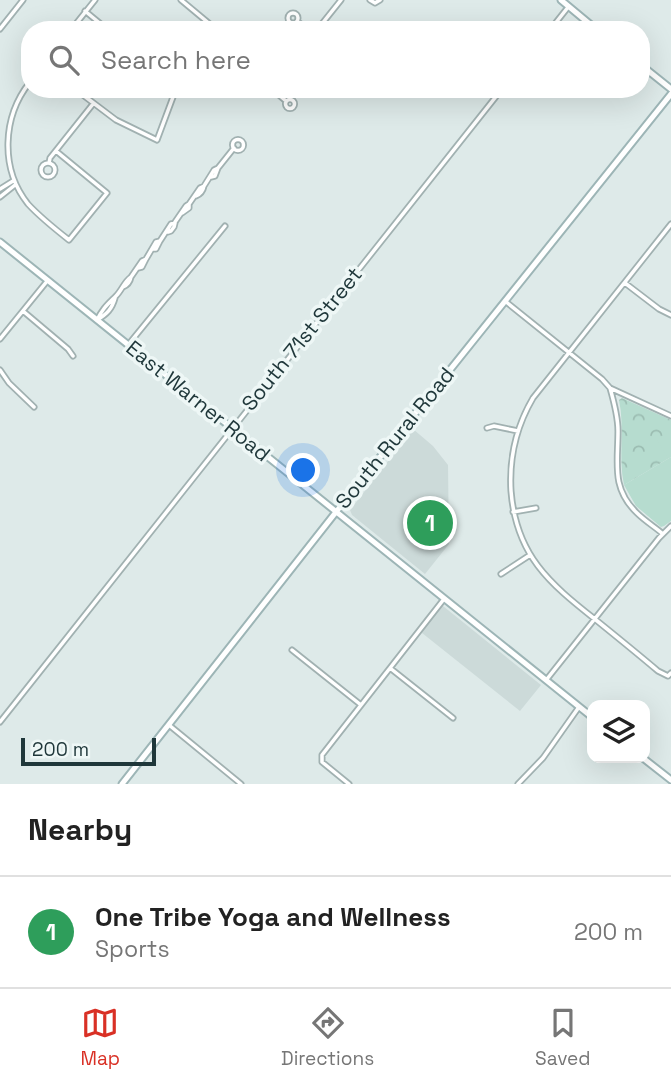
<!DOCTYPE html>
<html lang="en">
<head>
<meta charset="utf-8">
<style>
	body { margin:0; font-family:"Space Grotesk",sans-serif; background:#f6f6f6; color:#222 }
	.controls { position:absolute; right:21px; bottom:21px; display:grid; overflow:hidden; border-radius:14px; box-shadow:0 7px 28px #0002 }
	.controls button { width:63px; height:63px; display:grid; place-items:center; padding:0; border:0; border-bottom:2px solid #e0e0e0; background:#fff; color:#222; font:35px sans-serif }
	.scale { position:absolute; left:21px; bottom:18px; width:135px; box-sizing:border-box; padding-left:7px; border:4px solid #1f373a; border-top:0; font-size:19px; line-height:24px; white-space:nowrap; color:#1f373a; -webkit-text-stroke:5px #eef7f6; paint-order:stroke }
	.you { position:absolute; left:304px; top:471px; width:24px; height:24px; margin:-18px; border:5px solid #fff; border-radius:50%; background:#1a73e8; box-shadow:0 0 0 10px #1a73e833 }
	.badge { display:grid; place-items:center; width:46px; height:46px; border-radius:50%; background:#d93025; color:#fff; font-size:23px; font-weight:700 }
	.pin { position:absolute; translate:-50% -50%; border:4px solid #fff; box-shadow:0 2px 7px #0006 }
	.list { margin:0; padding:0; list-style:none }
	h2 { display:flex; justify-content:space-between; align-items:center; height:91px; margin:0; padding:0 28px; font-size:30px }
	h2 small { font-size:23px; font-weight:400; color:#767676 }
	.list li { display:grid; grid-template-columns:46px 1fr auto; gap:21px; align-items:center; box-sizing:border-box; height:112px; padding:0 28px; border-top:2px solid #e0e0e0 }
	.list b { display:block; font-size:26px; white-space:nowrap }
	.list p { margin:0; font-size:23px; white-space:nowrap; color:#767676 }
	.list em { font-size:23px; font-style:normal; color:#767676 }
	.icon { flex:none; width:38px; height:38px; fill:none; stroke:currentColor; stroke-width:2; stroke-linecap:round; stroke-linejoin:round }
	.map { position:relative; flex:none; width:671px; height:784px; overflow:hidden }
	.search { position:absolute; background:#fff; box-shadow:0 7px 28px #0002; left:21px; right:21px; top:21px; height:77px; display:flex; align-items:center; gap:18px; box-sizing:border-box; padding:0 24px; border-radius:28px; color:#767676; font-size:26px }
	.sheet { height:203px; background:#fff }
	nav { display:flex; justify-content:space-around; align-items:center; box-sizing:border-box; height:98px; border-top:2px solid #e0e0e0; background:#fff; font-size:19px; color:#767676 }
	nav a { display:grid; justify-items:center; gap:4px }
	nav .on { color:#d93025 }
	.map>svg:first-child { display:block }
</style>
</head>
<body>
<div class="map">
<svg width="671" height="784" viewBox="0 0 671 784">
	<defs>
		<pattern id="forest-crowns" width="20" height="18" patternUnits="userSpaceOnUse" patternTransform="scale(1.75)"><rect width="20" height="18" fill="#b6dccf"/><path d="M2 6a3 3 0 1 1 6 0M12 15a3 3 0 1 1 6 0" fill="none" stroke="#9cbdb2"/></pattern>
	</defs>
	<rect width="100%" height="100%" fill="#deeae9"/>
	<path fill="#ccdad9" d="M413,429L433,446L448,465L449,544L425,574L352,515L350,510Z
		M438,602L541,685L520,711L417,629Z"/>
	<path fill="url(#forest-crowns)" d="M622,398L671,420V457L624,485C618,457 625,428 619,400Z"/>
	<path fill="#b6dccf" d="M671,432V456L668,458L657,440Z
		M671,457V521L664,526L661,527L636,506L624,485Z"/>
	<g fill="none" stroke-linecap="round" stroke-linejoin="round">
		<defs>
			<path id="street" d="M181,0L217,30
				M370,0L375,3L380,0
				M85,11L108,30
				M288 18a5 5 0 1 1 10 0a5 5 0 1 1-10 0Z
				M297,21L308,30
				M0,29L23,0
				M71,30L95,0
				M317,30L341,0
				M550,30L569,6
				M30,82C2,117 0,169 28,204C40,217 55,229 69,240L107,193L56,151
				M75,89L116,120L157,140L176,89
				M272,89L286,101
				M285.5 104a4.5 4.5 0 1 1 9 0a4.5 4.5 0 1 1-9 0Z
				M232.5 145a5.5 5.5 0 1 1 11 0a5.5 5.5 0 1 1-11 0Z
				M49,163L50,158L93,104
				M41 170a7 7 0 1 1 14 0a7 7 0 1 1-14 0Z
				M218,168L234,148
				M204,186L214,170L218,168L215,176L211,177
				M0,189L13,181
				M0,197L15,185
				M189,204L200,188L204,186C203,191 201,194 196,196
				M175,222L186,206L189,204V208L182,213
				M671,224L533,398C516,427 509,458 511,491C516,555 549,583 596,620C617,637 638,654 658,671L668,676L671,673
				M160,241L171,224L175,223L174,227L171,231L168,232
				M146,259L156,242L160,241L156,249H153
				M131,277L142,261L146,259L142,267L138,268
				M625,283L659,309L671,315
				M505,301L602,379L610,388L671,416
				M23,311L68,349L73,356
				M97,320C103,308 107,305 116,296C122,290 124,282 131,277C130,282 128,285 123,287
				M97,320C107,314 112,309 115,298
				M0,339L48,280
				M128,345L225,226
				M0,370L9,383L34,407
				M610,388C614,402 618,417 618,431C618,464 611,488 637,513C645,521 655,527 663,534
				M487,428L494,426L518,431
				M513,512L536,508
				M501,574L530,555
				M292,650L361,705
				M390,668L453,718
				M547,679L659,538L671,526
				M0,722L502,89
				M169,725L241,784
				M349,784L322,762V755L444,599
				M518,784L543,758L579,707"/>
			<path id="secondary" d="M561,0L597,30
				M641,65L671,89
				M0,242L592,717
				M643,758L671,780
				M122,784L336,512L671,94"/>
		</defs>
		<use href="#street" stroke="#a1b1b1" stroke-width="7"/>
		<use href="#secondary" stroke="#9db5b6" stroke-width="9"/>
		<use href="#street" stroke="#fff" stroke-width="3.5"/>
		<use href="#secondary" stroke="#fff" stroke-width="5"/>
	</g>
	<g text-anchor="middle" stroke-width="7" stroke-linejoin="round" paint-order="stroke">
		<g font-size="21" fill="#1f373a" stroke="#eef7f6">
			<text transform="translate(302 339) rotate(-51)" y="7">South 71st Street</text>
			<text transform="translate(198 401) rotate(39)" y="7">East Warner Road</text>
			<text transform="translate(395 438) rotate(-51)" y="7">South Rural Road</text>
		</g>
	</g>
</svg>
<div class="controls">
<button><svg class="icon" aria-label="layers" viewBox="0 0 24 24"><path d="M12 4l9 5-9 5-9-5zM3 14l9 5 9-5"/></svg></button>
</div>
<div class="scale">200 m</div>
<div class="you"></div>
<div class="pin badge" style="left:430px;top:523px;background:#2e9e5b">1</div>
<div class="search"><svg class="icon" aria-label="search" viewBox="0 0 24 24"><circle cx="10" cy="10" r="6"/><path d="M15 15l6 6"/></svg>Search here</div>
</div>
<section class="sheet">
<h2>Nearby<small></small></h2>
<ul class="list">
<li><span class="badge" style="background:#2e9e5b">1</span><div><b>One Tribe Yoga and Wellness</b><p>Sports</p></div><em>200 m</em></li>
</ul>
</section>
<nav>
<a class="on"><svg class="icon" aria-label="map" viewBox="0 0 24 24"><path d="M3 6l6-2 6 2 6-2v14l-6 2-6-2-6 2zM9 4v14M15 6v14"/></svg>Map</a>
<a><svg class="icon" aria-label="directions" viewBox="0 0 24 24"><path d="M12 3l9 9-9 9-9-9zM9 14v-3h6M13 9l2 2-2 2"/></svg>Directions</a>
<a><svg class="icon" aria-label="saved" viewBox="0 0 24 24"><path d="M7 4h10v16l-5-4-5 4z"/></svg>Saved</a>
</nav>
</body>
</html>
